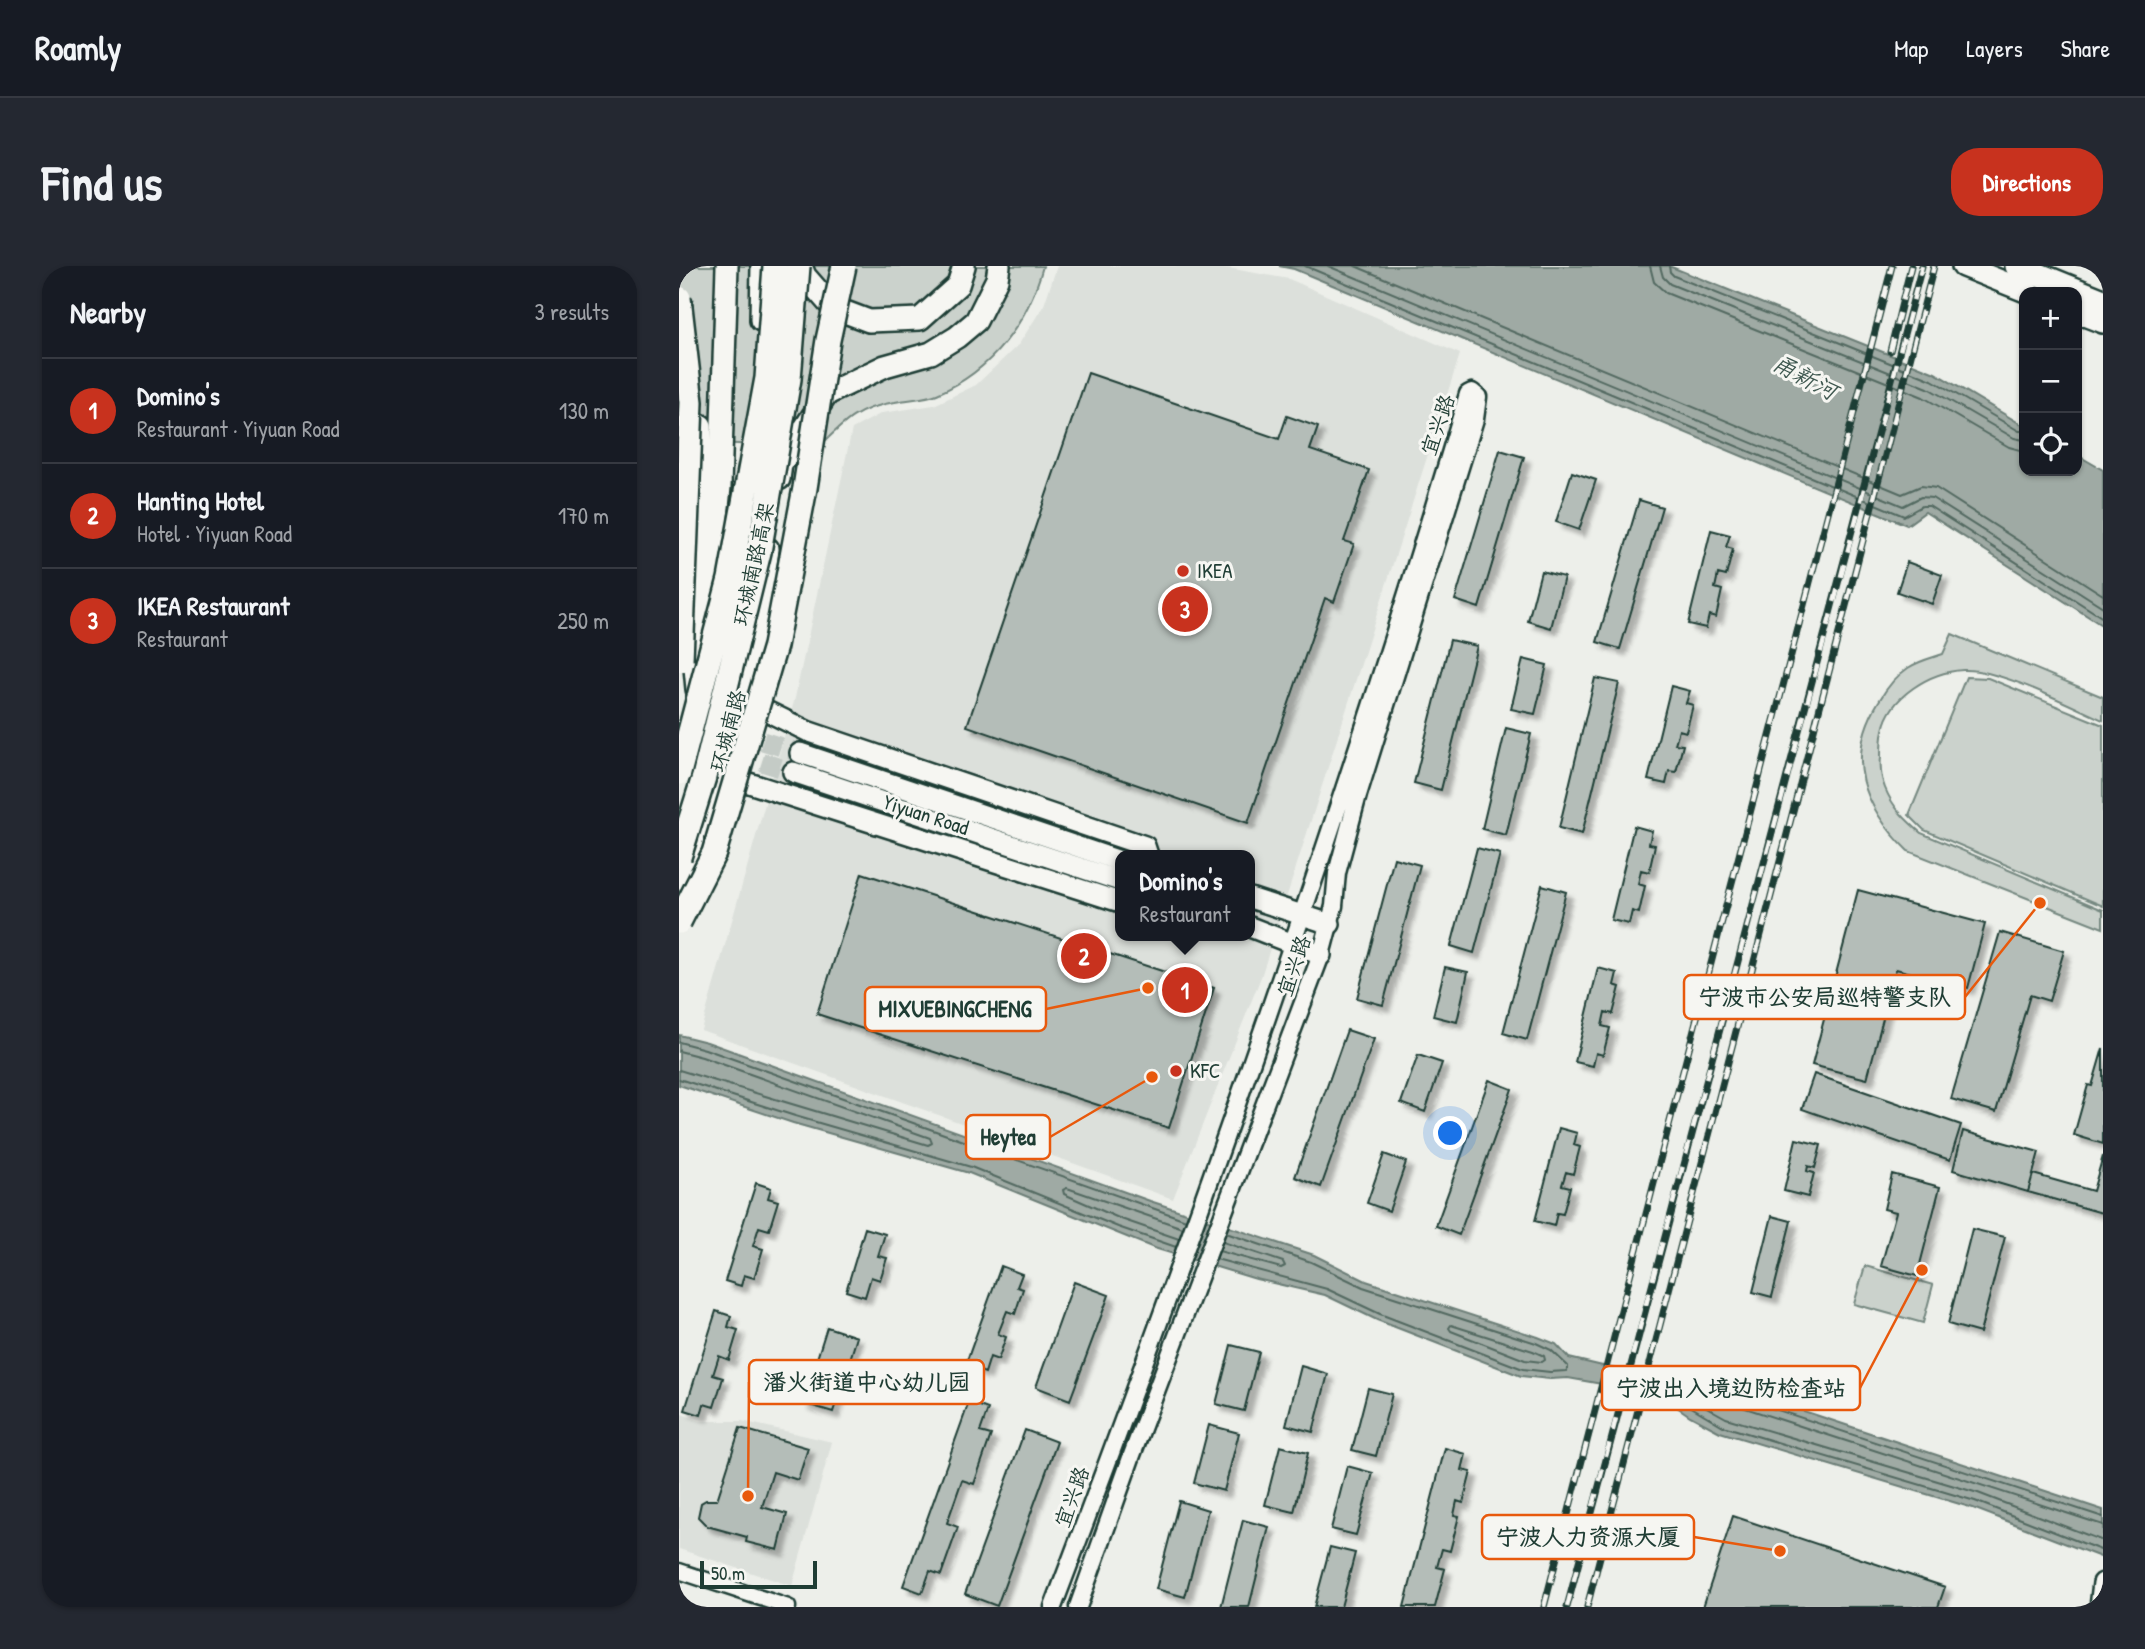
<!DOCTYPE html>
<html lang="en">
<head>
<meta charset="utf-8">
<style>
	body { margin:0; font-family:"Patrick Hand","LXGW WenKai TC",sans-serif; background:#242831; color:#f1f3f6 }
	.controls { position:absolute; right:21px; top:21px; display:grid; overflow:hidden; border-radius:14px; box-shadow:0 2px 5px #0004 }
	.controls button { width:63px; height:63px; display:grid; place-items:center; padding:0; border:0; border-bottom:2px solid #363941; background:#171b24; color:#f1f3f6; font:35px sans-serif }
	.scale { position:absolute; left:21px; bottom:18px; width:117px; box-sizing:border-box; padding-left:7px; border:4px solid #1f3d34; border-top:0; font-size:19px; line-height:24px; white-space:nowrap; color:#1f3d34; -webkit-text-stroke:5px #f6f6f2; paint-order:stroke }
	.you { position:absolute; left:772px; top:868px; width:24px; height:24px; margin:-18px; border:5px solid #fff; border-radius:50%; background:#1a73e8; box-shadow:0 0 0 10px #1a73e833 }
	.badge { display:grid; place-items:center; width:46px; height:46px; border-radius:50%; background:#c8321e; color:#fff; font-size:23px; font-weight:700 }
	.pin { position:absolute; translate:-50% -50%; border:4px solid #fff; box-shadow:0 2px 7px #0006 }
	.popup { position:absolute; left:436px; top:584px; width:140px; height:91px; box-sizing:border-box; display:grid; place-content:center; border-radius:14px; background:#171b24; filter:drop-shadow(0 2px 5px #0005); font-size:23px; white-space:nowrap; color:#9ea1a6 }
	.popup b { font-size:26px; color:#f1f3f6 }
	.popup::after { content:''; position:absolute; left:50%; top:100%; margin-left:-14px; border:14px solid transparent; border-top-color:#171b24 }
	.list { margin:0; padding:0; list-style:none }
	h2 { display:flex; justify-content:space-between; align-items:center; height:91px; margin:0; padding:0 28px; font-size:30px }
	h2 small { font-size:23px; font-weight:400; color:#9ea1a6 }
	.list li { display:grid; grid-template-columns:46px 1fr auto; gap:21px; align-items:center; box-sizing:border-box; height:105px; padding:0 28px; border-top:2px solid #363941 }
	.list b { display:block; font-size:26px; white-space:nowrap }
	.list p { margin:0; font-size:23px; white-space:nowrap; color:#9ea1a6 }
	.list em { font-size:23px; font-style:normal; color:#9ea1a6 }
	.icon { flex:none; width:38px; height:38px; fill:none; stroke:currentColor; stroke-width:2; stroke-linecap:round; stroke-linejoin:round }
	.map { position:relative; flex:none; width:1424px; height:1341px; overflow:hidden; border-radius:28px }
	header { display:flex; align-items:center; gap:42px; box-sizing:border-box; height:98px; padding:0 35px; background:#171b24; border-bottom:2px solid #363941 }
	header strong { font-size:33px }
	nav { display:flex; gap:38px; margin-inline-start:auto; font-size:24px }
	.intro { display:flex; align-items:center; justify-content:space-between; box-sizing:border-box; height:168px; padding:0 42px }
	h1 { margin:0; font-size:49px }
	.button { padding:18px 32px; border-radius:28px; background:#c8321e; color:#fff; font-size:24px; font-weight:700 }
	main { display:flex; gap:42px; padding:0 42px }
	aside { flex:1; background:#171b24; border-radius:28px; box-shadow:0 2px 5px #0004 }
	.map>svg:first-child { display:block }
</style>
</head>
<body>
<header>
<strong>Roamly</strong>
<nav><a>Map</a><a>Layers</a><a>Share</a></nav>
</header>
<div class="intro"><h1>Find us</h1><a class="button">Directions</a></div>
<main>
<aside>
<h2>Nearby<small>3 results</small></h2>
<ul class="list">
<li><span class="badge">1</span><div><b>Domino's</b><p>Restaurant · Yiyuan Road</p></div><em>130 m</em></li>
<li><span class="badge">2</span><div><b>Hanting Hotel</b><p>Hotel · Yiyuan Road</p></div><em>170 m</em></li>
<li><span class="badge">3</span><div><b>IKEA Restaurant</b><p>Restaurant</p></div><em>250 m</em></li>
</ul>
</aside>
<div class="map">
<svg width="1424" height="1341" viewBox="0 0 1424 1341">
	<defs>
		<filter id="shadow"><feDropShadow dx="6" dy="6" stdDeviation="2" flood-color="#0004"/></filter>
	</defs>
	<rect width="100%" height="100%" fill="#edefea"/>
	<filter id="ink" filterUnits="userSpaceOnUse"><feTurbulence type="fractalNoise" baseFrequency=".0143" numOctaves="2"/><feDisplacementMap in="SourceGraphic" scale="14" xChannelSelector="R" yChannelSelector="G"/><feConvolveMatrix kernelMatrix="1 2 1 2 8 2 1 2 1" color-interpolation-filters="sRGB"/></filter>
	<g filter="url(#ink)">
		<path fill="#dce0db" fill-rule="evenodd" d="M378,0H538L610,13L781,88L582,711L494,933L22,764L116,432L173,163L203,147L255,139L297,119L340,78L365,39ZM441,589H571V670H441Z
			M0,1147L21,1155H63L153,1176L113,1320L0,1283Z"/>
		<path fill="#cbd2cc" stroke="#758880" stroke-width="2" d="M0,0H364C349,56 313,105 258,128C246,133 229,133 216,136C178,142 165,156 139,182L0,175Z
			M1273,368L1424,431V454C1390,439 1319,402 1284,404C1251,406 1211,430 1204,464C1202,473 1202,482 1202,491C1201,501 1202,512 1206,522C1214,542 1227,554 1242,567L1424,644V662L1229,585C1184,541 1165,492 1200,435C1207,423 1217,410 1229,402C1239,395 1252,392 1264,388Z
			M1287,411L1309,412L1424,459V640L1245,564L1230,549Z
			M1186,1000L1254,1019L1244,1057L1175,1038Z"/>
		<path fill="#9faaa4" stroke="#6c7e77" stroke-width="2" d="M600,0H990L1256,107L1345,160V205H1398V189L1424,204V360L1246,246L1228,259L615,3Z
			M0,769L28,776L471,935L635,989L687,1015L859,1071L877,1078L890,1092L983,1114H1016L1058,1123L1424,1244V1292L1294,1242L1041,1166L1011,1150L979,1128L889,1112L871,1113L842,1110L698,1054L646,1029L577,1013L475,982L290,907L114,857L0,819Z"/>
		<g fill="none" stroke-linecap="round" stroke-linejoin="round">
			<path stroke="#526961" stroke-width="2" d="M626,0L1225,250L1243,240H1250L1424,352
				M649,0L1224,240L1242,231L1253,232L1424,341
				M676,0L1223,228L1242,220L1257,222L1424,329
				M971,0L975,16L987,27L1244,131L1330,181L1345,185
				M981,0L984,11L991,18L1249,122L1335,172L1345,174
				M990,0L991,6L995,10L1253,114L1340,165H1345
				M0,776L26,783L507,954
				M0,785L23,791L251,872L253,877L249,879L0,804
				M0,813L116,850L292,901L439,961L497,981
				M500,973L442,953L385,928L384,924L388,922L504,962
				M540,985L602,1002L606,1000L604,996L544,976
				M537,993L648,1023L701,1048L844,1103L871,1106L887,1105L889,1103V1100L872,1084L857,1077L684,1021L632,996L547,967
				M772,1059L854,1085L865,1090L866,1094L863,1096L846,1094L772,1065L770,1062Z
				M1424,1251L1056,1130L1015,1121H991L988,1123L989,1127L1044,1160L1296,1235L1424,1285
				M1424,1259L1054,1138L1024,1132L1020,1134L1022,1138L1047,1152L1299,1227L1424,1275"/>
		</g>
		<path fill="#b4bdb8" stroke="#1f3d34" stroke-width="2" filter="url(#shadow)" d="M409,107L600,173L608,150L639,161L631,184L690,204L665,275L675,278L655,336L646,332L569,557L288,460Z
			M821,184L845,191L800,342L776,334Z
			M893,206L917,214L900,264L877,256Z
			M960,234L983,241L941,383L918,376Z
			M1032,264L1051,269L1047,281L1054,283L1047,310L1039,308L1036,322L1043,324L1037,351L1030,349L1027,362L1009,358Z
			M1228,296L1263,309L1253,338L1218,326Z
			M862,305L885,311L872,362L849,355Z
			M771,374L798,380L762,524L735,517Z
			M844,393L868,399L856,448L832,443Z
			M916,412L940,417L903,568L880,562Z
			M992,420L1011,425L1007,437L1014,439L1007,466L1000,464L996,478L1004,479L997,506L990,505L987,518L969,514Z
			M827,462L852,468L827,569L803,563Z
			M955,560L973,565L970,578L976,579L970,606L962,604L959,618L966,620L960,647L953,645L950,658L932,654Z
			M798,582L821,588L795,687L772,680Z
			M715,592L741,599L704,739L678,732Z
			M183,607L535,722L490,862L138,748Z
			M863,619L887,626L848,774L824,767Z
			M1179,624L1306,658L1289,722L1217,703L1188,813L1133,799Z
			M1321,666L1385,685L1370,735L1351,729L1317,846L1272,833Z
			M766,701L789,706L778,756L754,750Z
			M919,702L938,707L935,719L941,721L934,748L926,746L923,760L931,762L924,789L917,787L914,800L896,796Z
			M668,764L695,773L642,921L616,911Z
			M1424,782V878L1395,869L1409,819L1413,820Z
			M739,789L763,797L746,846L722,837Z
			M1135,808L1282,859L1271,894L1123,843Z
			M810,814L833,823L780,969L757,960Z
			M880,862L898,867L895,879L901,881L894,908L887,906L883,919L891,921L884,948L878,947L875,960L856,955Z
			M1284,865L1360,886L1349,926L1274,904Z
			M1117,873L1142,879L1136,902L1129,900L1128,905L1135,907L1129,931L1105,925Z
			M705,888L727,896L710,945L688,937Z
			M1424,890L1423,947L1349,926L1354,908L1414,925Z
			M1213,908L1261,921L1238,1010L1202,1000L1217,946L1205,943Z
			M77,917L92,922L89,932L99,935L90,964L80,961L74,980L84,983L75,1012L65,1009L62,1020L46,1015Z
			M1093,950L1112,955L1093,1031L1074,1026Z
			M186,962L206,968L199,990L208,992L201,1014L192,1011L186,1031L167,1025Z
			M1293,963L1326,971L1301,1067L1269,1058Z
			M322,1000L343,1008L338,1021L344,1023L336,1048L328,1045L319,1068L327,1071L319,1094L311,1091L306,1107L286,1100Z
			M395,1016L430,1029L391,1134L357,1121Z
			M37,1045L52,1050L49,1061L59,1064L50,1094L40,1090L34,1109L44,1112L35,1141L25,1138L22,1149L6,1144Z
			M148,1061L178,1071L169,1100L162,1098L157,1113L164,1115L154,1146L124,1137Z
			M552,1079L580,1086L565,1145L537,1138Z
			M622,1100L649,1108L634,1166L607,1159Z
			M689,1122L713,1128L697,1190L673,1184Z
			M290,1136L309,1143L301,1166L312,1169L295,1218L283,1214L268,1257L279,1261L262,1309L251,1305L243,1327L224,1320Z
			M530,1159L560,1167L545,1225L515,1217Z
			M61,1162L129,1182L119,1214L94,1206L83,1241L108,1248L99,1284L67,1276L68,1271L28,1260L19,1251L22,1237L27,1234H38Z
			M346,1164L378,1176L318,1340L286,1328Z
			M601,1180L629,1187L615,1246L586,1239Z
			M766,1182L787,1188L783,1204L792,1206L784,1237L778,1235L775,1249L780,1250L771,1285L763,1283L758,1301L766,1303L756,1341H725Z
			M668,1200L694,1207L677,1269L652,1263Z
			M500,1235L529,1244L506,1331L477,1323Z
			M1054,1250L1266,1321L1259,1341H1024Z
			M564,1254L590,1261L570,1341H542Z
			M651,1281L676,1287L662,1341H635Z"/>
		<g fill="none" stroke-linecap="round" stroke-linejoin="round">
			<path stroke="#c4cbc6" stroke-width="19" stroke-dasharray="19 10" stroke-linecap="butt" d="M56,466L121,487
				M0,469L114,506"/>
			<defs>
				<path id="minor" d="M0,1305L109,1341"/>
				<path id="tertiary" d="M374,1341C526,941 667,538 789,128L793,126L799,131L796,153L679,529L658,607L655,640L642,689L453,1189L399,1341"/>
				<path id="secondary" d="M65,434L128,465L466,580L469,589
					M121,487L441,595
					M114,506L441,615
					M42,508L441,636
					M571,632L651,658
					M571,661L642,689
					M1421,1341L1424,1317"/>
				<path id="primary" d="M122,0L126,10L153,41L190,55L241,53L279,19L285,0
					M1284,0L1349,26
					M1398,46L1424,56
					M82,54L83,0
					M100,213L102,198L148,128L206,100L252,87L278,71L297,55L318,13L320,0
					M25,382L41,221L48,0
					M71,396L79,364L89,283
					M0,632L62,433L65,376"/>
				<path id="trunk" d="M1338,0L1424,35
					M19,423L13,359L21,214V160"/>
			</defs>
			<use href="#minor" stroke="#1f3d34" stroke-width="19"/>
			<use href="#tertiary" stroke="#1f3d34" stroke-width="21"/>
			<use href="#secondary" stroke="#1f3d34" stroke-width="24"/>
			<use href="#primary" stroke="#1f3d34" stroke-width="26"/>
			<use href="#trunk" stroke="#1f3d34" stroke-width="28"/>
			<use href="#minor" stroke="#f6f6f2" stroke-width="14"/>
			<use href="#tertiary" stroke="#f6f6f2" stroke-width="16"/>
			<use href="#secondary" stroke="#f6f6f2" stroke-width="19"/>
			<use href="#primary" stroke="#f6f6f2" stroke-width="21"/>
			<use href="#trunk" stroke="#f6f6f2" stroke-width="23"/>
			<defs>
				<path id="rail" d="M1211,85L1232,0
					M865,1341L1213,0
					M888,1341C1003,893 1128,448 1243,0
					M908,1341L1255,0"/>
			</defs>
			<use href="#rail" stroke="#1f3d34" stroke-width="7"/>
			<use href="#rail" stroke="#f6f6f2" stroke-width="4.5" stroke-dasharray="13" stroke-linecap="butt"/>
			<defs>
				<path id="trunk-bridge" d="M0,32L12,136L2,394
					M0,507L51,313L88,112L96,0
					M0,591L25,511L80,286L110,113L119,0
					M0,656L35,587L96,380L126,222L149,74L165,0"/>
			</defs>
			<use href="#trunk-bridge" stroke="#1f3d34" stroke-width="28" stroke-linecap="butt"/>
			<use href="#trunk-bridge" stroke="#f6f6f2" stroke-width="23"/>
		</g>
	</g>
	<g fill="#c8321e" stroke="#f6f6f2" stroke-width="2.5">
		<circle cx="504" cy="305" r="7"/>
		<circle cx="497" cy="805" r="7"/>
	</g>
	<g text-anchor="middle" stroke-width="6" stroke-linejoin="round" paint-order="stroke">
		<g font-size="21" fill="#1f3d34" stroke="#f6f6f2">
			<text transform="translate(759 159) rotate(-71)" y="7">宜兴路</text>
			<text transform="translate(75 298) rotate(-78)" y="7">环城南路高架</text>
			<text transform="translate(49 465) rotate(-75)" y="7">环城南路</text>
			<text transform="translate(247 549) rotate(18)" y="7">Yiyuan Road</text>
			<text transform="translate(615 700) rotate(-71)" y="7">宜兴路</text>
			<text transform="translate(393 1231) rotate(-70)" y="7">宜兴路</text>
		</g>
		<g font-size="21" fill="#1f3d34" stroke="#f6f6f2" text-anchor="start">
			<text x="518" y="312">IKEA</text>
			<text x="511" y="812">KFC</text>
		</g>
		<g font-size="23" font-style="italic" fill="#3f5850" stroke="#f6f6f2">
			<text transform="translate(1126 111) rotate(28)" y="8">甬新河</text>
		</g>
	</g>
	<path fill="none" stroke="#e8590c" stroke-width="2.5" d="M1361 637L1286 731M469 722L367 743M473 811L371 871M69 1230L70 1116M1243 1004L1181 1122M1101 1285L1015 1271"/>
	<g fill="#e8590c" stroke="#f6f6f2" stroke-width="2.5">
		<circle cx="1361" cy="637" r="7"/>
		<circle cx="469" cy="722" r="7"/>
		<circle cx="473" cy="811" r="7"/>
		<circle cx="69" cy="1230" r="7"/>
		<circle cx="1243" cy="1004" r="7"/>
		<circle cx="1101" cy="1285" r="7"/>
	</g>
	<g fill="#f6f6f2" stroke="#e8590c" stroke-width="2.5">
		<rect x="1005" y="709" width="281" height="44" rx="7"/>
		<rect x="186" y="721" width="181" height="44" rx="7"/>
		<rect x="287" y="849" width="84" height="44" rx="7"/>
		<rect x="70" y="1094" width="235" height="44" rx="7"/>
		<rect x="923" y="1100" width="258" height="44" rx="7"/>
		<rect x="803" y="1249" width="212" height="44" rx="7"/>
	</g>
	<g font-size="23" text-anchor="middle" font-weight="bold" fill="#1f3d34">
		<text x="1146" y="739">宁波市公安局巡特警支队</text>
		<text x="276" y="751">MIXUEBINGCHENG</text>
		<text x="329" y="879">Heytea</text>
		<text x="188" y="1124">潘火街道中心幼儿园</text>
		<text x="1052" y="1130">宁波出入境边防检查站</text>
		<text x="909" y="1279">宁波人力资源大厦</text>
	</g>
</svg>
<div class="controls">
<button>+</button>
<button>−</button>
<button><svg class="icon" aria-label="locate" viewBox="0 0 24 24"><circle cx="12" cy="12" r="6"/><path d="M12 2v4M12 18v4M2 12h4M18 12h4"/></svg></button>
</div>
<div class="scale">50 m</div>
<div class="you"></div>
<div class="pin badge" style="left:506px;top:724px">1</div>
<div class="popup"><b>Domino's</b>Restaurant</div>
<div class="pin badge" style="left:405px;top:690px">2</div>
<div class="pin badge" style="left:506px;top:343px">3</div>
</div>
</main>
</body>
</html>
